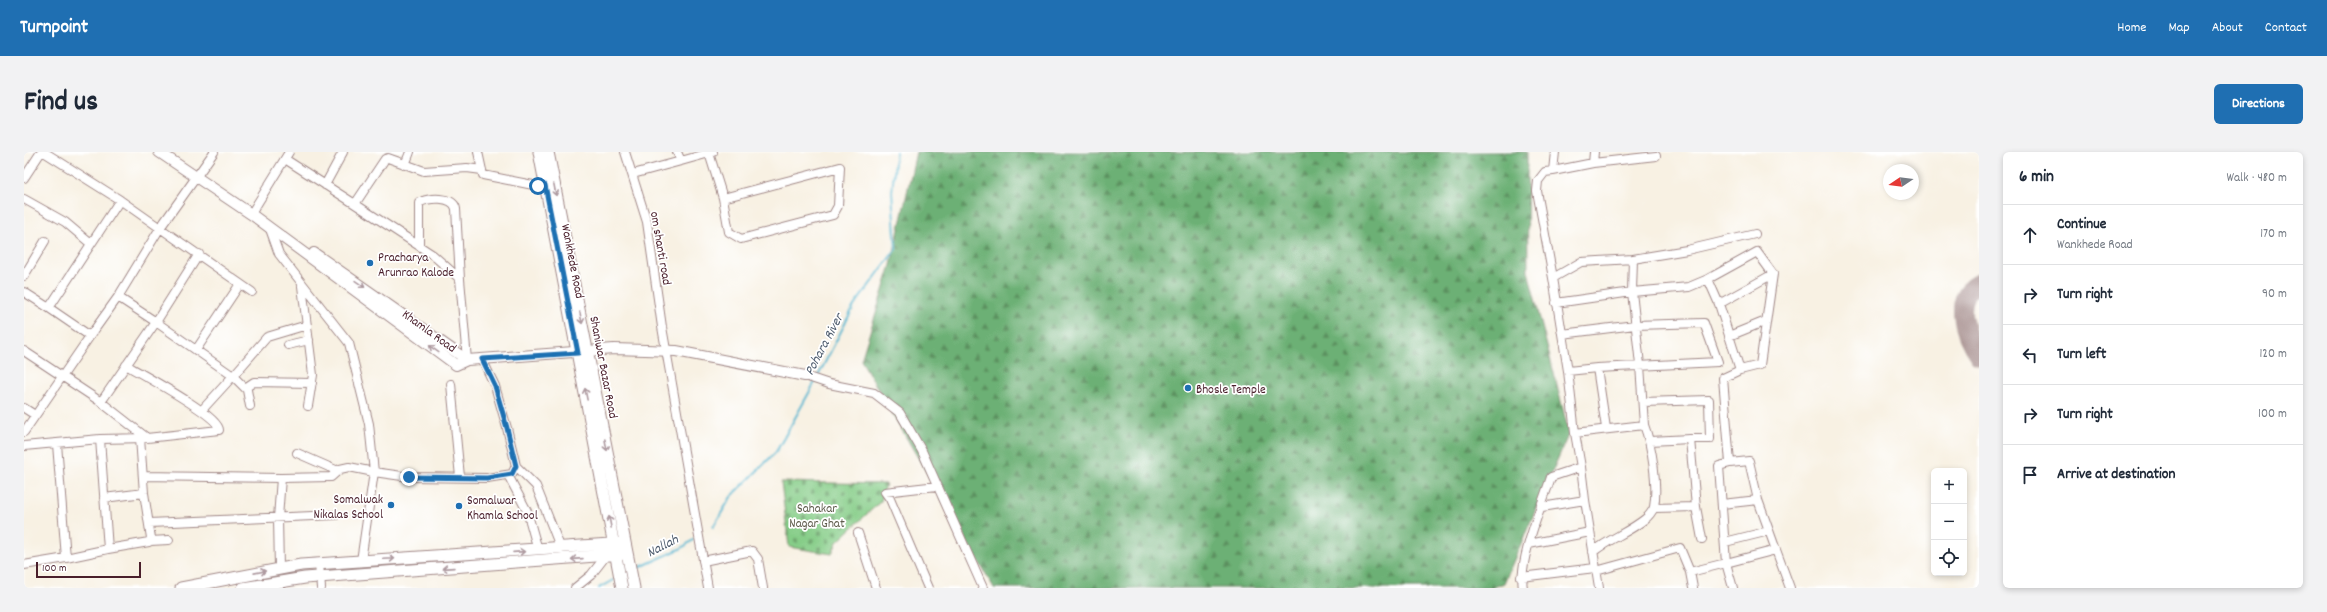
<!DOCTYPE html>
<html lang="en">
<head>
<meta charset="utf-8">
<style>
	body { margin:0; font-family:Dekko,sans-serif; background:#f2f2f3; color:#1f2937 }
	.controls { position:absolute; right:12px; bottom:12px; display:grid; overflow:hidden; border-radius:6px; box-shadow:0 2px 6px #0003 }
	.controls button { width:36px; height:36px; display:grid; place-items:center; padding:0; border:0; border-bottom:1px solid #e0e1e3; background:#fff; color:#1f2937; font:20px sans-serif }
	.compass { position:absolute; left:1859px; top:12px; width:36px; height:36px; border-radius:50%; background:#fff; box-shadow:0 2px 6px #0003; rotate:257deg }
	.scale { position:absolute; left:12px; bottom:10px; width:105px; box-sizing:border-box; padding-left:4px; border:2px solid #4a1f2b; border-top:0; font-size:11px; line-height:14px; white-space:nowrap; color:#4a1f2b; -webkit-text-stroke:3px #fff; paint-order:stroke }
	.stop { position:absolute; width:12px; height:12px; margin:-9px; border:3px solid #1f6fb2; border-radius:50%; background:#fff }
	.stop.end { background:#1f6fb2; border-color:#fff; box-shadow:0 1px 4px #0008 }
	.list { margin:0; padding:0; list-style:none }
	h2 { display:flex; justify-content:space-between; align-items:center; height:52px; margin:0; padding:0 16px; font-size:17px }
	h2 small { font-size:13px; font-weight:400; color:#747a83 }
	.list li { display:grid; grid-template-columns:26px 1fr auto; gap:12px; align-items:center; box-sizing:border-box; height:60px; padding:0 16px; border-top:1px solid #e0e1e3 }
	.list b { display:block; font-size:15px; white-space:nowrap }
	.list p { margin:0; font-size:13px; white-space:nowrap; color:#747a83 }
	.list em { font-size:13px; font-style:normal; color:#747a83 }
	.icon { flex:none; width:22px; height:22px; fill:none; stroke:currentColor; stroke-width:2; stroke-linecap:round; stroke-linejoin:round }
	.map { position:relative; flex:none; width:1955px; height:436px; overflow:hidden; border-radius:6px }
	header { display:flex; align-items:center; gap:24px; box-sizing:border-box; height:56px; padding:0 20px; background:#1f6fb2; color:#fff }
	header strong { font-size:19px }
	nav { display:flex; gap:22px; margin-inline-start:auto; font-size:14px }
	.intro { display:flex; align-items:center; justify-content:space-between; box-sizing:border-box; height:96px; padding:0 24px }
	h1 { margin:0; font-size:28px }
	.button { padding:10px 18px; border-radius:6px; background:#1f6fb2; color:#fff; font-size:14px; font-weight:700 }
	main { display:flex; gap:24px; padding:0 24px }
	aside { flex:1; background:#fff; border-radius:6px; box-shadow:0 2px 6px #0003 }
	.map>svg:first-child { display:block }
</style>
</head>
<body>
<header>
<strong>Turnpoint</strong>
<nav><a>Home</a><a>Map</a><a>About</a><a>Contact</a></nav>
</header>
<div class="intro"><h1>Find us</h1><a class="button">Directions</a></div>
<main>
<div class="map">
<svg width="1955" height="436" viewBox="0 0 1955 436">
	<defs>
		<pattern id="forest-firs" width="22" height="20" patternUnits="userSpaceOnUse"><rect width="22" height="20" fill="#6cb074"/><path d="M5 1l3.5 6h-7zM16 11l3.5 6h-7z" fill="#5b8f5f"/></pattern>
		<pattern id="cemetery-stones" width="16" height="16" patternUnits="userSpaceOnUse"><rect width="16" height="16" fill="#86cd88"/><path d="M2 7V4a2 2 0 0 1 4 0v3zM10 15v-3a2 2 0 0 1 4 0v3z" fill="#70a66f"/></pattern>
	</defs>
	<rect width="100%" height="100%" fill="#fff"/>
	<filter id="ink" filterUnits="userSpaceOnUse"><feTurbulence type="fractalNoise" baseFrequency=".025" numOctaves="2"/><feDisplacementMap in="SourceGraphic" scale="8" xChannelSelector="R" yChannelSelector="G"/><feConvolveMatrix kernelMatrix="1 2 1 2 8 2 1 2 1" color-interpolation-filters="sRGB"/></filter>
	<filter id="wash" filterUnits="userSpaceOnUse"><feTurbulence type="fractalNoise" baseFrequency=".012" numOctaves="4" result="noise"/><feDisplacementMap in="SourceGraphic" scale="16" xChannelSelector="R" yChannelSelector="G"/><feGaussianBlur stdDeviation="0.9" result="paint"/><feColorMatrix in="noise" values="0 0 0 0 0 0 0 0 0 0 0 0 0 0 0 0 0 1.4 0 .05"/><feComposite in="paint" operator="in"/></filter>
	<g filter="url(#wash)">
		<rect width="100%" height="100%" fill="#f8f1e3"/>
		<path fill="url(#forest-firs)" stroke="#5b6850" d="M892,0H1503L1504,119L1545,281L1480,431L1468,436H970L837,208L867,113Z"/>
		<path fill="url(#cemetery-stones)" stroke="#68765a" d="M757,330L862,332L857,349L813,390L808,402L765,395Z"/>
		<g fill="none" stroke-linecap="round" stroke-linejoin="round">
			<path stroke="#54b7d2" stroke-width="2" d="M793,226L830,154L872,97L868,40L872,0
				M689,375L707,345L752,300L791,230
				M614,416L658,396L670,387
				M575,436L589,428"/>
			<path stroke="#a18887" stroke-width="19" d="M1955,130C1927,145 1940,183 1955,204"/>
		</g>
	</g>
	<g filter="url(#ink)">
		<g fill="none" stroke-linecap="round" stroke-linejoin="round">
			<defs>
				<path id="minor" d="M20,0L96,48L136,76L190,0
					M454,0L459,23L514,34L521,33
					M601,0L623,70L638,175L684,436
					M1531,0L1529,19L1569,11L1632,4
					M685,1L699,46L816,15L814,54L809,63L717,87L705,80L699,46
					M261,7L331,52
					M657,9L689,0
					M1569,11L1570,0
					M381,13L386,0
					M609,22L657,9L653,0
					M0,26L17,0
					M301,33L319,0
					M0,47L41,70L67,92L25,156L66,184L94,145L136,76L228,140
					M227,62L265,0
					M246,77L255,102L325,191L345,272L350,320L325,315L316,317L307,325L257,326
					M67,92L96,48
					M395,94V51C403,45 430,44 432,57L436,127
					M175,102L132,170L209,224L178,258
					M0,124L21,89
					M1529,126L1513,39L1514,29L1521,20L1529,19
					M1684,127L1665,135L1608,140L1609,107L1663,98L1731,82
					M278,134L289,223L284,254
					M0,140L25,156
					M1532,151L1608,140L1616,213L1620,273
					M1538,182L1611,173L1680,171L1694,210L1573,216
					M1705,184L1742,169
					M264,193L285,188
					M172,198L216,132
					M0,199L77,250L123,286
					M443,208L436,127L409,103L331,52L361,7L364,6L400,19L443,16L458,18
					M1716,218L1736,213L1749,122
					M1544,219L1573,216L1582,276
					M781,224L805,232L850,241L876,261L898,299L959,436
					M427,232L436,325
					M221,236L230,230L288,231
					M77,250L132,170L94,145
					M1619,250L1685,248L1686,287H1666L1672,355L1678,387
					M226,254L223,238L209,224L243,185L283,173
					M0,256L11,263
					M0,280L66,184
					M1551,281L1557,315
					M1626,289L1666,287
					M0,294L76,287L123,286L195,278C196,264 117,222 102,213
					M273,301L314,319
					M1706,311L1725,309L1734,348L1752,398L1702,411L1709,436
					M492,314L512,334L537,397
					M484,323L503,359L514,398
					M119,324L257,326L254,366L255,417
					M80,346L120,341
					M1561,348L1575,436
					M1698,352L1734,348
					M1630,356L1672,355
					M125,371L312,363
					M834,381L852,436
					M126,389L145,388
					M1701,390L1745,379
					M1505,392L1566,380
					M84,397L125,390L127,386L120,341L116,286
					M1752,398L1766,436
					M1569,400C1585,387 1605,380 1621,367C1624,365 1629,359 1630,355C1634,333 1628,294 1620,273L1551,281L1544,219L1529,126L1557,110L1609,107
					M42,406L84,397L76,287
					M337,409L350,320L385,325L463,326L488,322L492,314L483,276L471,234L458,207
					M679,409L728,399L734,407L739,436
					M295,412L297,436
					M0,413L42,406L33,292
					M1572,419L1656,396L1666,420
					M1497,425L1571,416
					M551,436L567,423L581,405
					M904,436L866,347L861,340L913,334
					M1499,436C1494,409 1518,353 1527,325L1557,315L1561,348L1518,355
					M1669,436L1666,420L1702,411L1695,314L1706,311L1699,226L1716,218L1695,152L1684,127L1733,100L1749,122L1695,152"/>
				<path id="tertiary" d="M135,0L227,62L432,213L443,208L590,197L652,199L781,224
					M290,101L443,208"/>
				<path id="secondary" d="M515,0L598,436
					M524,0L610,436
					M157,436L277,413L601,391
					M219,436L281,426L599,402"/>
			</defs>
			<use href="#minor" stroke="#a18887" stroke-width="10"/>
			<use href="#tertiary" stroke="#a18887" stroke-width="12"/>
			<use href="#secondary" stroke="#a18887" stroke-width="13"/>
			<use href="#minor" stroke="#fff" stroke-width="8"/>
			<use href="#tertiary" stroke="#fff" stroke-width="10"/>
			<use href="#secondary" stroke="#fff" stroke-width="11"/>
		</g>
		<defs><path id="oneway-shaft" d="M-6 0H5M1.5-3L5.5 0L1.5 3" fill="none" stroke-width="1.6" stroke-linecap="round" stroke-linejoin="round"/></defs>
		<g stroke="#ae9aa0">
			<use href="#oneway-shaft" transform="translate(531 38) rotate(79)"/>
			<use href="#oneway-shaft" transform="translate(336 132) rotate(35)"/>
			<use href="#oneway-shaft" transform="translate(557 166) rotate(79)"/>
			<use href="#oneway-shaft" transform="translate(410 197) rotate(-144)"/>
			<use href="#oneway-shaft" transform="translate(562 242) rotate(-101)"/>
			<use href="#oneway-shaft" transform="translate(582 293) rotate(79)"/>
			<use href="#oneway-shaft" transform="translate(586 370) rotate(-101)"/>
			<use href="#oneway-shaft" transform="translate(495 400) rotate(-4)"/>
			<use href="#oneway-shaft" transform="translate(365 407) rotate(-3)"/>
			<use href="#oneway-shaft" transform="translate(553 407) rotate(176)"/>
			<use href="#oneway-shaft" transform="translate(424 416) rotate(176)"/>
			<use href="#oneway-shaft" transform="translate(236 420) rotate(-11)"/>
		</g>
	</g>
	<g fill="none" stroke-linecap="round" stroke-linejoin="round" filter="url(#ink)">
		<path stroke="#1f6fb2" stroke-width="5" d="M385,325L463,326L488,322L492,314L483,276L471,234L458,207L554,201L521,33L514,34"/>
	</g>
	<g fill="#1f6fb2" stroke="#fff" stroke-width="1.5">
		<circle cx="346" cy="111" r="4"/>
		<circle cx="1164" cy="236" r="4"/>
		<circle cx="367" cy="353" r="4"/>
		<circle cx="435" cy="354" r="4"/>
	</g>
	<g text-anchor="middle" stroke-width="3.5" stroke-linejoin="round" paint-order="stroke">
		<g font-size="13" fill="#4a1f2b" stroke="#fff">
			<text transform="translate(638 96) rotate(80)" y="5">om shanti road</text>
			<text transform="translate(550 109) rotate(79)" y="5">Wankhede Road</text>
			<text transform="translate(406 178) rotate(36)" y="5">Khamla Road</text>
			<text transform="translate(581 215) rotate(79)" y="5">Shaniwar Bazar Road</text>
		</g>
		<g font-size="13" fill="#4a1f2b" stroke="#fff" text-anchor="start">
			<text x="354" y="109">Pracharya<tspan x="354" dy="15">Arunrao Kalode</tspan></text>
			<text x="1172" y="241">Bhosle Temple</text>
			<text x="359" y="351" text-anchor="end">Somalwak<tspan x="359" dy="15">Nikalas School</tspan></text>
			<text x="443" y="352">Somalwar<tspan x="443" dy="15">Khamla School</tspan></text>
		</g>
		<g font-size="13" fill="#5f5c4c" stroke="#fff">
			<text x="793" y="360">Sahakar<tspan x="793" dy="15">Nagar Ghat</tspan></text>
		</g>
		<g font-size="14" font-style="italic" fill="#4e5c6e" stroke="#fff">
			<text transform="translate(799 192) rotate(-62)" y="5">Pohara River</text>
			<text transform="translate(638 393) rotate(-27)" y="5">Nallah</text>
		</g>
	</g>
</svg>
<div class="controls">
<button>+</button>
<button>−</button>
<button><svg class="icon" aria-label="locate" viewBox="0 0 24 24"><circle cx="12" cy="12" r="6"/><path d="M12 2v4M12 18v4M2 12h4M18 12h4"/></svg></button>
</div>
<svg class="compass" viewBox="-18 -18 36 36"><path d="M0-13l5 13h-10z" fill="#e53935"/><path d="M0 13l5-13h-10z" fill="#747a83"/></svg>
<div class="scale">100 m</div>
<div class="stop" style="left:514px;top:34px"></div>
<div class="stop end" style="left:385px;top:325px"></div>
</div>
<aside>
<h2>6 min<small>Walk · 480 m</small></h2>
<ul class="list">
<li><svg class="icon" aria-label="ahead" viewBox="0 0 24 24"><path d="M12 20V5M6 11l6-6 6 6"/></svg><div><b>Continue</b><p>Wankhede Road</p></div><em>170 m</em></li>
<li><svg class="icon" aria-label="right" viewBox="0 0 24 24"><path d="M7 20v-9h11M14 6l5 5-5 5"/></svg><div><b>Turn right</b></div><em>90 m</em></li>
<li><svg class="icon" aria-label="left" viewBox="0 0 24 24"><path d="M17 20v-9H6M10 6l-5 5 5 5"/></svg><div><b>Turn left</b></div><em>120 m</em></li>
<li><svg class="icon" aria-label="right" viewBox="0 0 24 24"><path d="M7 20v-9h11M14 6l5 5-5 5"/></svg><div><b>Turn right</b></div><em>100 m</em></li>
<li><svg class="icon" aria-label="arrive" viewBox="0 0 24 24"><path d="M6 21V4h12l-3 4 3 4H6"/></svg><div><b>Arrive at destination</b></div></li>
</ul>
</aside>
</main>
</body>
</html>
